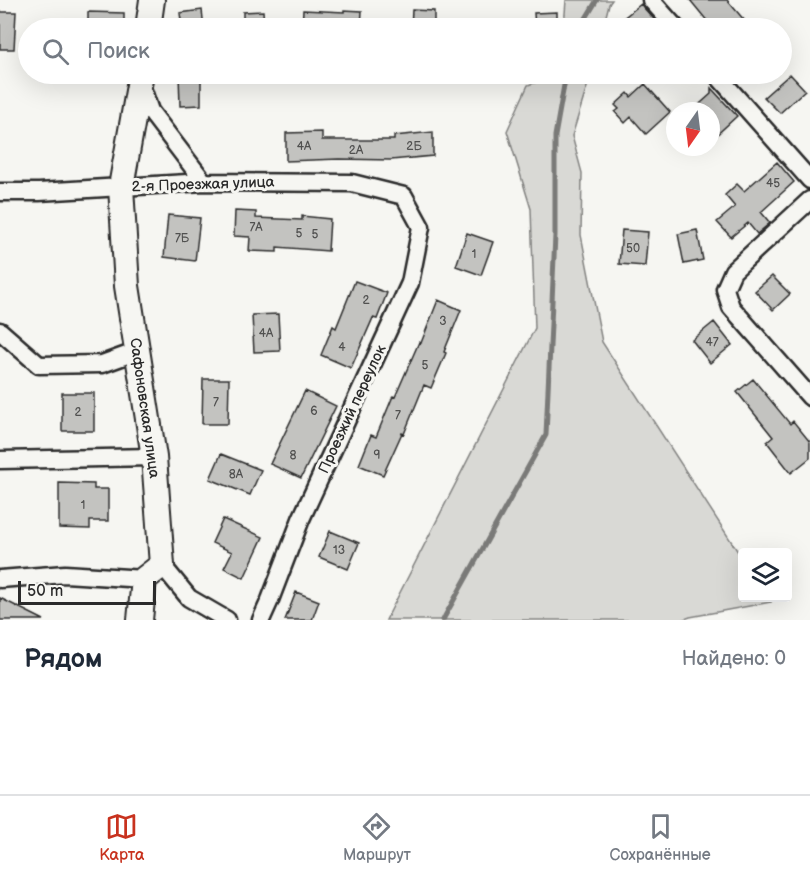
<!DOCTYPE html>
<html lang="ru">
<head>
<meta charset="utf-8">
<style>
	body { margin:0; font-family:"Balsamiq Sans",sans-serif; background:#f6f6f7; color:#1f2937 }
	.controls { position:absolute; right:18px; bottom:18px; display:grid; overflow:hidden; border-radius:6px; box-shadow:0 6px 24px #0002 }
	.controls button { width:54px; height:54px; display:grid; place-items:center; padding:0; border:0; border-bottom:2px solid #e0e1e3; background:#fff; color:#1f2937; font:30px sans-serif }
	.compass { position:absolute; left:666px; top:102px; width:54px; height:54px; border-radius:50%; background:#fff; box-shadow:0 6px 24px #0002; rotate:194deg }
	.scale { position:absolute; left:18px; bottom:15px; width:138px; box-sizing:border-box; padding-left:6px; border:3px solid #2b2b2b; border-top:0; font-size:16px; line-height:21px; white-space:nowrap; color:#2b2b2b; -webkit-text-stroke:4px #f6f6f2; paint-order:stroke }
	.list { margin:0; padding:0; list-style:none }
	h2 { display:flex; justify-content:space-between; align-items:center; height:78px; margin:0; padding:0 24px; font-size:26px }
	h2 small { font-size:20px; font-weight:400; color:#747a83 }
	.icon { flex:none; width:33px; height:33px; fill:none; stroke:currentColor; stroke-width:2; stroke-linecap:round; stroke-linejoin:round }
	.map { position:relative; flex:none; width:810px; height:620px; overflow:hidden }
	.search { position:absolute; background:#fff; box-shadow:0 6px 24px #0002; left:18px; right:18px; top:18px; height:66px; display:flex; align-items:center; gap:15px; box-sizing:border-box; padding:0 21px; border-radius:33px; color:#747a83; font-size:22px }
	.sheet { height:174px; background:#fff }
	nav { display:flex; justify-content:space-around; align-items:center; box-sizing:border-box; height:84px; border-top:2px solid #e0e1e3; background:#fff; font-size:16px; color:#747a83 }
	nav a { display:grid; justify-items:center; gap:3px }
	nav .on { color:#c8321e }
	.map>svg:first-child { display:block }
</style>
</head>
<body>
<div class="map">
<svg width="810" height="620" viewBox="0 0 810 620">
	<rect width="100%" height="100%" fill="#f6f6f2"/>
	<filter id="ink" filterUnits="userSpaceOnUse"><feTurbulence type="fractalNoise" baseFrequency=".0167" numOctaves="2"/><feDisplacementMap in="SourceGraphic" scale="12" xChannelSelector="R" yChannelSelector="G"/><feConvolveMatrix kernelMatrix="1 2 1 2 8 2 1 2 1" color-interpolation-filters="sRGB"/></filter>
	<g filter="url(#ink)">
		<path fill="#d9d9d5" stroke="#828280" stroke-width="1.5" d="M566,0H612L609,4L603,28H564Z
			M560,74H591L572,136L582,173L581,235L602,342L742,558V598H768L771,602L690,617L682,620H386L535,328L531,209L507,131L528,85Z"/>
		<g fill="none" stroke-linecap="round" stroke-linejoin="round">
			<path stroke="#7a7a78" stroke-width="5" d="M580,28L597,0
				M443,620L445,616L546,435L555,235V136L566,74"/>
		</g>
		<path fill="#c3c3c0" stroke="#2b2b2b" stroke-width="1.5" d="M690,0H727L751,28H713Z
			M641,4L643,7L662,28H627L621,20Z
			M202,10L204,28H182L180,13Z
			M303,10L344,12V10L362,11L361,28H302Z
			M412,10L434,11V28H411Z
			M263,11L264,28H243V12Z
			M0,12H16L14,49H0Z
			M88,12L124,13V28H88Z
			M557,12V28H535L534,13Z
			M179,74H201V105L180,106Z
			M790,74L805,90L780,113L764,97Z
			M645,84L670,112L646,134L631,117L625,123L615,112L619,109L615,105L628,93L631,97Z
			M711,88L737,116L711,140V111H692L711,94Z
			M322,132V140H394V136L433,132V156L391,160L339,159L286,161V133Z
			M777,162L794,182L761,212L770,223L757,234L748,223L731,237L717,222L735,207L725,195L737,184L744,191Z
			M235,211L256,212V218L302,220V216L330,219L328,251L277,247V252L249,251L250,237L234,236Z
			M168,215L200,218L195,261L164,257Z
			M622,230L648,232L645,266L619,264Z
			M697,230L703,260L684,264L678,234Z
			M467,233L493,242L481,275L456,266Z
			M772,276L790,294L773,310L755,291Z
			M355,281L387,293L377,319L373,318L351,368L321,355L333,326L336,328Z
			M438,300L461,310L444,352L446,353L431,388L424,385L404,434L402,433L383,475L359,465L371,435L376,437L393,396L395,397L419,342L421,343Z
			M278,314L280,351L254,352L252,315Z
			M714,322L732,345L710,363L692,340Z
			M203,379H229L228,424H202Z
			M753,379L790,424L793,421L810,442V458L791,473L767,442L773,437L737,392Z
			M305,391L336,406L301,478L270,464Z
			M62,393H94V431H62Z
			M221,454L261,470L250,495L210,479Z
			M59,483L94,484V489H108V521H90V529L59,528Z
			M223,519L263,537L244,578L224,568L232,552L212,543Z
			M330,531L359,543L348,569L319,557Z
			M296,592L319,601L312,620H285Z
			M0,598L44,620H0Z"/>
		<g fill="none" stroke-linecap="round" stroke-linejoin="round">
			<defs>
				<path id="street" d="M651,0L676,28
					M716,74L810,180
					M141,85L150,111L204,182
					M0,192H39L204,182L352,183L404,196L421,227L410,283L301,519L270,600L261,620
					M810,200L733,271L725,289L731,307L810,397
					M0,331L39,365L102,364L138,351
					M0,460L154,457
					M162,565L189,598L227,620
					M0,579L65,574L144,579"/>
				<path id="secondary" d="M148,28L152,0
					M140,620L144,579L162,565L154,457L127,286L121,187L141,74"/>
			</defs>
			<use href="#street" stroke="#2b2b2b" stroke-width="21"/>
			<use href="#secondary" stroke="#2b2b2b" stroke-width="28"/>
			<use href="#street" stroke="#f6f6f2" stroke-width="16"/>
			<use href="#secondary" stroke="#f6f6f2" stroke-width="24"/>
		</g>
	</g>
	<g text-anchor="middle" stroke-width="6" stroke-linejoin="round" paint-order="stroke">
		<g font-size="12" fill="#515150">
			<text x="304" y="150">4А</text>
			<text x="414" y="150">2Б</text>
			<text x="356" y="154">2А</text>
			<text x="773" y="187">45</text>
			<text x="256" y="231">7А</text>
			<text x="299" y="237">5</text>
			<text x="315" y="238">5</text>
			<text x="182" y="242">7Б</text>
			<text x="633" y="252">50</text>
			<text x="474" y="258">1</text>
			<text x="366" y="304">2</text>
			<text x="443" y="325">3</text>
			<text x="266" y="337">4А</text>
			<text x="712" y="346">47</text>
			<text x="342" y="351">4</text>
			<text x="425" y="369">5</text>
			<text x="216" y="406">7</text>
			<text x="314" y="415">6</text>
			<text x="78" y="416">2</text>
			<text x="398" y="419">7</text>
			<text x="293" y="459">8</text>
			<text x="377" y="459">9</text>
			<text x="236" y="478">8А</text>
			<text x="83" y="509">1</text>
			<text x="339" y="554">13</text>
		</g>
		<g font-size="15" fill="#2b2b2b" stroke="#f6f6f2">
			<text transform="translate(203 184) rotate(-2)" y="5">2-я Проезжая улица</text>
			<text transform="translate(145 408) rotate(82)" y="5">Сафоновская улица</text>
			<text transform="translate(352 409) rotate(-65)" y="5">Проезжий переулок</text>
		</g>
	</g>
</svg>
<div class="controls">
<button><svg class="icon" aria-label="layers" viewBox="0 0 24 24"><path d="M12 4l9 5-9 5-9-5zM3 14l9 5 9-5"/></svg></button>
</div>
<svg class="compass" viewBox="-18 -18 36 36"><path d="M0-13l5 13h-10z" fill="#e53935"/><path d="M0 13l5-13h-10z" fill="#747a83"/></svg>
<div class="scale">50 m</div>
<div class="search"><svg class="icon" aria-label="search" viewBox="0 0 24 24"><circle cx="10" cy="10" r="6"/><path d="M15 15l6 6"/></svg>Поиск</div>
</div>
<section class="sheet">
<h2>Рядом<small>Найдено: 0</small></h2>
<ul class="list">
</ul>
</section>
<nav>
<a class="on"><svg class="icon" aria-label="map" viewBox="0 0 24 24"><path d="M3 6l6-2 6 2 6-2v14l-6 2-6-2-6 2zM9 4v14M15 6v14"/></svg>Карта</a>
<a><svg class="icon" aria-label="directions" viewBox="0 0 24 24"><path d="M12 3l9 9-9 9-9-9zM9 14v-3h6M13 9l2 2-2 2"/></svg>Маршрут</a>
<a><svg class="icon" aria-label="saved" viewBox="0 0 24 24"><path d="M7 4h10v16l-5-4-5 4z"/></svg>Сохранённые</a>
</nav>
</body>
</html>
